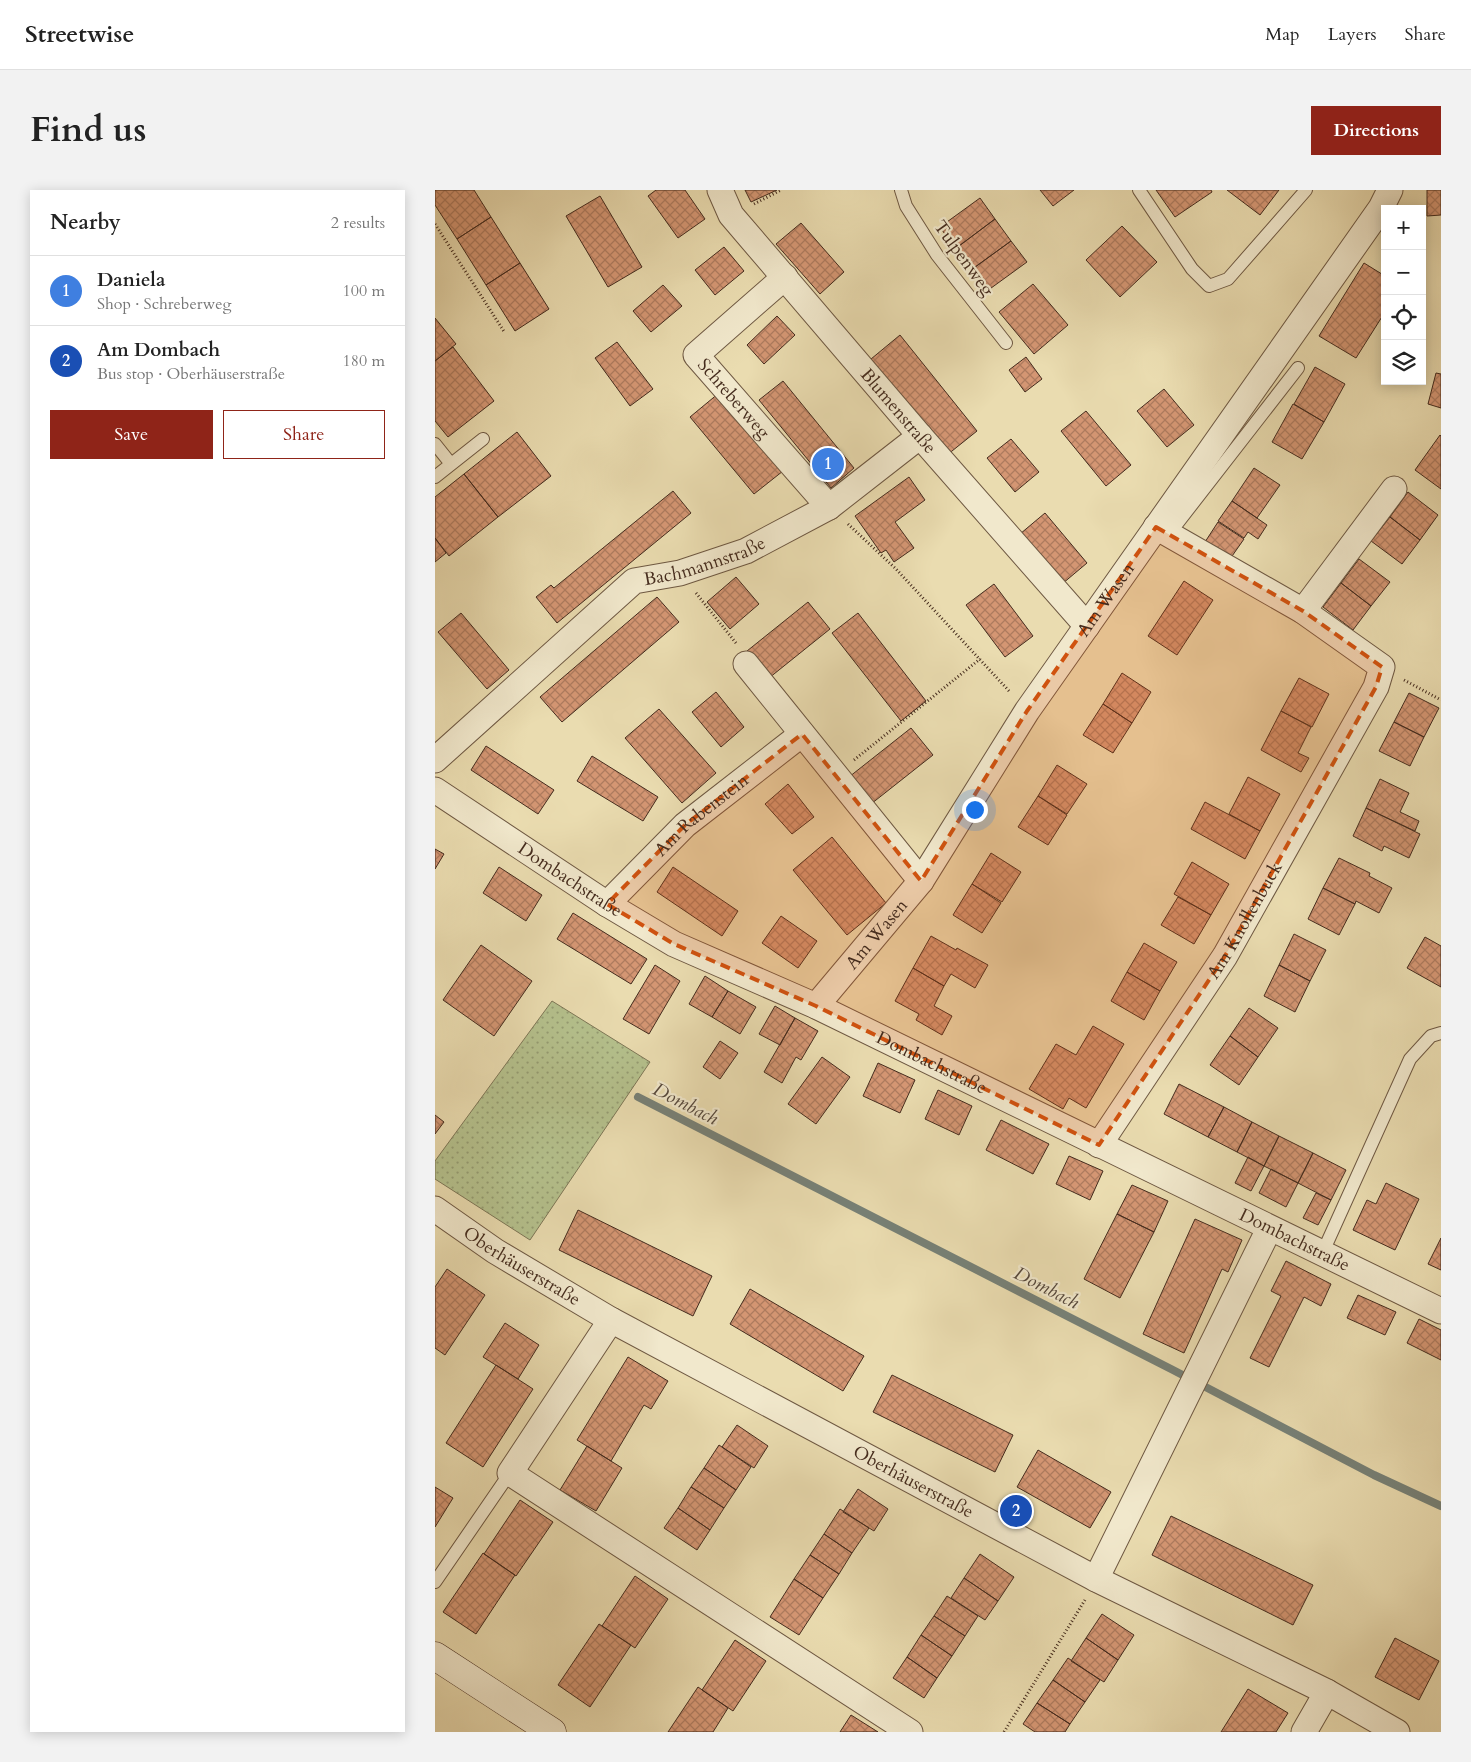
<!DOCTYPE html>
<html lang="en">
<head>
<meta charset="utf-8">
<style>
	body { margin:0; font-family:Cardo,serif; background:#f2f2f2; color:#222 }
	.controls { position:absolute; right:15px; top:15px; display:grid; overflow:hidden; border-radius:0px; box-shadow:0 2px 12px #0003 }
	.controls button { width:45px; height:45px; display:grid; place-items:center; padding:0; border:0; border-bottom:1px solid #e0e0e0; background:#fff; color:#222; font:25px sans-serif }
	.you { position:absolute; left:539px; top:619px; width:18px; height:18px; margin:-12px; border:4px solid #fff; border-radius:50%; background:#1a73e8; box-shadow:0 0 0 8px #1a73e833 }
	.badge { display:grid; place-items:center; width:32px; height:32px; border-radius:50%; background:#8f2418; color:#fff; font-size:16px; font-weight:700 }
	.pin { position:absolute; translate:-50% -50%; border:2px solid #fff; box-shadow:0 1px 5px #0006 }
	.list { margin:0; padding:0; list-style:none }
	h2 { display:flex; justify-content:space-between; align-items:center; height:65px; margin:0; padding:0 20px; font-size:21px }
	h2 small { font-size:16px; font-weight:400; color:#767676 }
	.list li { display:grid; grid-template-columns:32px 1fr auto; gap:15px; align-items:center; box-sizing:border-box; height:70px; padding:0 20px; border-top:1px solid #e0e0e0 }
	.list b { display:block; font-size:19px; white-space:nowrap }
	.list p { margin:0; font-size:16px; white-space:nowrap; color:#767676 }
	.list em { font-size:16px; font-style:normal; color:#767676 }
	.actions { display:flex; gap:10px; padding:15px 20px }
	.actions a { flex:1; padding:11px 0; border:1px solid #8f2418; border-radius:0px; text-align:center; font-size:18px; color:#8f2418 }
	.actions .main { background:#8f2418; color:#fff }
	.icon { flex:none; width:28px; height:28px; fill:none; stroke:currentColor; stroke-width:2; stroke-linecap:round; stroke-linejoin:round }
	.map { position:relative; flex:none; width:1006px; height:1542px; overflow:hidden; border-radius:0px }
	header { display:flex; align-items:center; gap:30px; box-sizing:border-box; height:70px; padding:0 25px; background:#fff; border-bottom:1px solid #e0e0e0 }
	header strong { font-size:24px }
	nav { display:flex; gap:28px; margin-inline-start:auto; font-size:18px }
	.intro { display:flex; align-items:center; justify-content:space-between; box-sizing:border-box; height:120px; padding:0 30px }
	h1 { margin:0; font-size:35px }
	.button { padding:12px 22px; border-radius:0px; background:#8f2418; color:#fff; font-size:18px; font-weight:700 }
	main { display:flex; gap:30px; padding:0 30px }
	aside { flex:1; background:#fff; border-radius:0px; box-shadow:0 2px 12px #0003 }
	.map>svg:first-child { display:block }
</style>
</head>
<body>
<header>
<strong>Streetwise</strong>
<nav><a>Map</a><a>Layers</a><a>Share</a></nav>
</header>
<div class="intro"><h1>Find us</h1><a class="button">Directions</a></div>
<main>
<aside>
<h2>Nearby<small>2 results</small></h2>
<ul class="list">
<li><span class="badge" style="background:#3f7fe0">1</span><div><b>Daniela</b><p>Shop · Schreberweg</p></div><em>100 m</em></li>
<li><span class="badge" style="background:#1a4fb4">2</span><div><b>Am Dombach</b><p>Bus stop · Oberhäuserstraße</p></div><em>180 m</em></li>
</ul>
<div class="actions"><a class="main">Save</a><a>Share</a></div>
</aside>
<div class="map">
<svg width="1006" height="1542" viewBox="0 0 1006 1542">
	<defs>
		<pattern id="park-dots" width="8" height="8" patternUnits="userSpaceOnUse" patternTransform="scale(1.25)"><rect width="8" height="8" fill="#b5c18d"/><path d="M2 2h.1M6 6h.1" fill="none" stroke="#959d73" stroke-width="1.8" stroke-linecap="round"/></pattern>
		<pattern id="building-cross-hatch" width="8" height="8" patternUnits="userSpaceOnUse" patternTransform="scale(1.25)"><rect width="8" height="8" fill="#d49673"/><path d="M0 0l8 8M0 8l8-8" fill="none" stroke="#ae7b5e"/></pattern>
	</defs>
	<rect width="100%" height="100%" fill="#eadcb0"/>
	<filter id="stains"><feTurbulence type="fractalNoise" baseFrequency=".004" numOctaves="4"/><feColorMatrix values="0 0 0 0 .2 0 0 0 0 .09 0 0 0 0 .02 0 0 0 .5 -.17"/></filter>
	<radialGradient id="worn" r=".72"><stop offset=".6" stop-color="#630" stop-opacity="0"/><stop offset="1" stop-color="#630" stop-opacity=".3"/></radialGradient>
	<path fill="url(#park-dots)" stroke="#7d7656" d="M117,811L215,872L95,1050L0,989V971Z"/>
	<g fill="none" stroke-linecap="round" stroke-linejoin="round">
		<path stroke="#778177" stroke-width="8" d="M203,907L738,1180L939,1285L1006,1316"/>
	</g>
	<path fill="url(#building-cross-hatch)" stroke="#452c1e" d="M0,0H39L56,27L22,49L0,15Z
		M221,0H250L270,29L243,48L213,6Z
		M310,0H342L316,12Z
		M605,0H639L618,16Z
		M721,0H776L777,2L740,27Z
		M792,0H844L825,25Z
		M992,0H1006V25L992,26Z
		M165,6L207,77L173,97L131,26Z
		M545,8L560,29L520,59L505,37Z
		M56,27L85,73L51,95L22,49Z
		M560,29L576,51L536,80L520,59Z
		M366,33L409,82L385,104L341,54Z
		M687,36L722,72L685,107L651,70Z
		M576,51L592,72L552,101L536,80Z
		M289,57L309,81L280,105L260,80Z
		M85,73L114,119L80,141L51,95Z
		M929,73L950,86V122L921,168L884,146Z
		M598,94L633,135L599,164L564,122Z
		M228,95L247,116L216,142L198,121Z
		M342,126L360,145L329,174L312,155Z
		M0,128L21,154L0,171Z
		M465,145L542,241L512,265L436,169Z
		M182,152L218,199L195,216L160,168Z
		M18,157L59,211L13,247L0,231V171Z
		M591,167L607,189L590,202L574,180Z
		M880,177L910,194L889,232L859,214Z
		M1001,183L1006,184V218L993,214Z
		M348,191L419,278L396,298L324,210Z
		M729,199L759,235L732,257L702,221Z
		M284,203L348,281L319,304L255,227Z
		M858,214L889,232L867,269L837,252Z
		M651,221L696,275L671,296L626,241Z
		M82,242L116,286L63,327L29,284Z
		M1005,245L1006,246V299L980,280Z
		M576,249L604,282L580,302L552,268Z
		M819,278L845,295L822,328L797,311Z
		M29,284L63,327L14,366L0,348V307Z
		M474,287L490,310L460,332L479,358L459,372L451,360L446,363L420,326Z
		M238,301L256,323L122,433L101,407L116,395L119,398Z
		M973,302L1003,325L985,350L955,327Z
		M797,311L832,335L823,349L813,342L809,348L783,331Z
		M610,323L652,373L627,394L585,344Z
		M955,327L985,350L967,374L936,351Z
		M783,332L809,349L795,369L770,352Z
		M0,348L11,363L0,372Z
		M924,369L955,392L936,416L906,393Z
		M301,387L324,414L295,439L272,412Z
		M749,391L778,410L742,465L713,446Z
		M906,393L936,416L918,440L888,417Z
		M559,394L598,446L570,467L531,415Z
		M222,407L244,432L127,532L105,507Z
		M373,412L395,439L334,488L312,461Z
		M26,423L74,480L52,499L3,442Z
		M423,423L491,511L466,531L397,443Z
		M687,483L716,502L697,533L668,514Z
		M864,488L894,504L877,537L846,521Z
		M281,502L309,537L286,557L257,522Z
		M974,503L1004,518L989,547L959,532Z
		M668,514L697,533L678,563L648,545Z
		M224,519L281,583L247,613L190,548Z
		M846,521L876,537L863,563L874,568L866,582L826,560Z
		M959,532L989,547L975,576L944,561Z
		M476,538L498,565L436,614L414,587Z
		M51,556L119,600L103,624L36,580Z
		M157,566L223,607L208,631L142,591Z
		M622,575L652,594L632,624L603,606Z
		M813,587L845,604L825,641L794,624Z
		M945,589L974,603L965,622L984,631L980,641L931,618Z
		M353,594L379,627L357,644L330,614Z
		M603,606L632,625L613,655L583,637Z
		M770,612L825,641L810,669L756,639Z
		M931,618L985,644L974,668L949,656L947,661L918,646Z
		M397,647L451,713L412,745L358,680Z
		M0,659L9,664L0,679Z
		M556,663L586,682L567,712L537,694Z
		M904,668L935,683L934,686L957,698L944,723L921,711L920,714L888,698Z
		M757,672L794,694L776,725L739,704Z
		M64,677L107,705L91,731L48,703Z
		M238,677L303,721L287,746L222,702Z
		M537,694L566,713L547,743L518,725Z
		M888,698L920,714L904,745L873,729Z
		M743,707L776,725L759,754L726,735Z
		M138,723L212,769L196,794L122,749Z
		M346,726L382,751L363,778L327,753Z
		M859,744L891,760L875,791L844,775Z
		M496,746L521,760L522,758L553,775L540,798L516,784L509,796L478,778Z
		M990,747L1006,756V797L972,778Z
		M709,753L742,772L725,801L692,782Z
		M46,755L97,791L59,846L8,810Z
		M220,775L245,791L214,844L188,829Z
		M844,775L875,791L860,822L829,806Z
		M478,778L509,796L499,816L517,826L507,845L481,830L484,824L460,811Z
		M692,782L725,801L709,830L676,811Z
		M270,786L293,801L277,827L254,814Z
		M293,801L321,817L305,844L277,827Z
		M340,816L360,828L345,855L324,844Z
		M814,818L843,838L823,867L795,846Z
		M360,828L383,841L366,870L361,867L347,893L329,882Z
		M658,836L689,854L651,918L634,908L628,919L594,899L621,854L641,865Z
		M795,846L823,867L804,895L775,875Z
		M285,851L303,863L285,889L268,877Z
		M387,867L415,887L381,934L353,914Z
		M443,873L480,890L465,923L428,906Z
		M744,894L789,917L773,947L729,924Z
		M503,900L537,916L524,945L490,929Z
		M789,917L817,932L802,962L773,947Z
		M0,925L9,932L0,944Z
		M566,930L614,954L598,984L551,960Z
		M817,932L844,946L829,976L802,962Z
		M844,946L878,963L863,993L829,976Z
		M878,963L911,980L896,1010L863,993Z
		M634,966L668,981L655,1010L621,994Z
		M813,967L829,976L816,1001L800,993Z
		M836,979L863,993L851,1017L824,1003Z
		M951,993L984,1009L960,1060L918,1040L932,1010L941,1014Z
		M697,995L733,1011L719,1042L682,1024Z
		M881,1003L896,1010L883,1035L868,1028Z
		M143,1020L277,1086L258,1126L124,1060Z
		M682,1024L719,1042L685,1108L649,1089Z
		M760,1029L807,1050L793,1082L787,1079L749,1163L708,1144Z
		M1006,1048V1080L993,1074Z
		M851,1071L896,1094L886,1116L869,1107L834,1177L815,1168L846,1106L836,1101Z
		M12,1079L50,1105L10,1165L0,1158V1097Z
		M315,1099L429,1166L408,1201L295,1134Z
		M923,1105L961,1122L950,1145L912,1128Z
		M984,1129L1006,1140V1170L972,1153Z
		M70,1133L104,1155L83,1189L48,1167Z
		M193,1167L233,1191L216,1219L209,1215L176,1271L142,1250Z
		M61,1175L98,1199L48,1277L11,1253Z
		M457,1185L578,1245L560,1282L438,1222Z
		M302,1235L333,1256L319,1278L287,1257Z
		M284,1255L316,1277L301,1300L269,1278Z
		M152,1256L187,1278L161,1321L125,1300Z
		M603,1260L676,1302L655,1338L582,1297Z
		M269,1278L301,1300L289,1318L256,1297Z
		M0,1297L18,1308L0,1337Z
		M256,1297L289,1318L275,1340L243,1318Z
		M423,1299L453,1319L439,1341L408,1322Z
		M85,1310L118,1332L81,1386L49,1364Z
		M243,1318L275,1340L262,1360L229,1338Z
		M405,1319L434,1338L417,1363L389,1344Z
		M736,1326L878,1395L858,1435L717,1365Z
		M389,1344L417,1363L404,1384L375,1365Z
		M48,1363L80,1385L41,1444L8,1422Z
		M545,1364L579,1387L563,1411L529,1388Z
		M375,1365L404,1384L388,1408L359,1389Z
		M200,1386L233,1409L200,1458L167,1436Z
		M529,1388L563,1411L550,1430L516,1408Z
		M359,1389L388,1408L364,1445L335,1427Z
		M512,1406L543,1426L530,1446L499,1426Z
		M667,1424L699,1445L683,1470L651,1448Z
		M499,1426L530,1446L517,1466L486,1445Z
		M164,1434L196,1455L155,1517L123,1495Z
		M486,1445L517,1466L502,1488L472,1467Z
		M651,1448L683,1470L669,1492L636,1471Z
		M960,1448L1004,1471L984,1510L940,1487Z
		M300,1450L331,1471L298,1521L267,1500Z
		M472,1467L502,1488L489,1508L458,1488Z
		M633,1468L665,1490L650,1512L618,1490Z
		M618,1490L650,1512L635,1534L602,1513Z
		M263,1497L293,1518L278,1542H233Z
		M813,1499L853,1523L841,1542H786Z
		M602,1513L635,1534L630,1542H600L588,1534Z
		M416,1525L443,1542H405Z"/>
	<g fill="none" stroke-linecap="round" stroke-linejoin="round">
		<defs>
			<path id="lane" d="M466,0L471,16L502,65L571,153
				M704,0L757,79L774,96L793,89L871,0
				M0,254L16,274
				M0,287L48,249
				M734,344L863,178
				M887,1064L975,869L996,846L1006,843
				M0,1392L75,1283"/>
			<g id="street">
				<path id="s1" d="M285,0L296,25L485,246L652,436"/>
				<path id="s2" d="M350,87L261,165L394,317"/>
				<path d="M868,421L959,299"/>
				<path d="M311,474L486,691"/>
				<path id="s3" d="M0,570L199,391L245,383L311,361L394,317L485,246"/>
				<path id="s4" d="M0,600L172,714L239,754L381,816L1006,1121"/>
				<path id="s5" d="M172,714L250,635L367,544"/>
				<path id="s6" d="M381,816L486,691L592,521L946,18L955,0"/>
				<path id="s7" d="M664,955L790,766L941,497L947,477L868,421L721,337"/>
				<path id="s8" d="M0,1019L60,1061L176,1130L661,1389L892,1502L962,1542"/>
				<path d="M176,1130L75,1283L475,1542"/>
				<path d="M661,1389L834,1039"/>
				<path d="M869,1542L892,1502"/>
			</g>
			<path id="secondary" d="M0,1466L117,1542"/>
		</defs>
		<use href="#lane" stroke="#6e5842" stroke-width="14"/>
		<use href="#street" stroke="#6e5842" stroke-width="27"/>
		<use href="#secondary" stroke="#452c1e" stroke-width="29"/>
		<path stroke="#452c1e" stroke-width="3" stroke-dasharray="1 2.5" stroke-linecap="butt" d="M319,14L346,0
			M0,34L70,143
			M413,334L461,379L575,502
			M261,403L301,453
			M969,490L1006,510
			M419,570L545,469
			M569,1542L650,1410"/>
		<use href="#lane" stroke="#f1e8cc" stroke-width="12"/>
		<use href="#street" stroke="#f1e8cc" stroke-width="25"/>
		<use href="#secondary" stroke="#f1e8cc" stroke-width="28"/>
	</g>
	<path fill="#d0520f" fill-opacity="0.2" stroke="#d0520f" stroke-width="4" stroke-dasharray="10 6" stroke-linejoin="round" d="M721,337L868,421L947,477L941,497L790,766L664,955L381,816L239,754L172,714L250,635L367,544L486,691L592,521Z"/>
	<g text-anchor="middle" stroke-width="4.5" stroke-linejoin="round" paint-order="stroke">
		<g font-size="18" fill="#452c1e" stroke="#f1e8cc">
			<text transform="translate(529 68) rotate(54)" y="6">Tulpenweg</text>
			<text dy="6" stroke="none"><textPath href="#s2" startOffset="176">Schreberweg</textPath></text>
			<text dy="6" stroke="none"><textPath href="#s1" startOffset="285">Blumenstraße</textPath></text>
			<text dy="6" stroke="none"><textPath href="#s3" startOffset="341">Bachmannstraße</textPath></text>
			<text dy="6" stroke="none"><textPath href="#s6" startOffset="500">Am Wasen</textPath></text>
			<text dy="6" stroke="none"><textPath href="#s5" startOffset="130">Am Rabenstein</textPath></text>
			<text dy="6" stroke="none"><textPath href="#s4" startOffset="162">Dombachstraße</textPath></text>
			<text dy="6" stroke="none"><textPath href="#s7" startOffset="268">Am Knollenbuck</textPath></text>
			<text dy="6" stroke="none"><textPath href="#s6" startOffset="94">Am Wasen</textPath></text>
			<text dy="6" stroke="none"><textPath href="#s4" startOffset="568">Dombachstraße</textPath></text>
			<text dy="6" stroke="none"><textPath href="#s4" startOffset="972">Dombachstraße</textPath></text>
			<text dy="6" stroke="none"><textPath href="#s8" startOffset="104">Oberhäuserstraße</textPath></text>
			<text dy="6" stroke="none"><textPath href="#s8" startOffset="551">Oberhäuserstraße</textPath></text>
		</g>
		<g font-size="19" font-style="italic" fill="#56483c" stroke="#f1e8cc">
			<text transform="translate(251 913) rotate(27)" y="7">Dombach</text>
			<text transform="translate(612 1097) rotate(27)" y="7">Dombach</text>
		</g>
	</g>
	<rect width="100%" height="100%" filter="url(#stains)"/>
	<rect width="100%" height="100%" fill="url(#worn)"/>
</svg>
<div class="controls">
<button>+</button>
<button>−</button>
<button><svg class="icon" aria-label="locate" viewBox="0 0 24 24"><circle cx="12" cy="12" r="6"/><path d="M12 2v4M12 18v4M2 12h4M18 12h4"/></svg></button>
<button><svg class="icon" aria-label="layers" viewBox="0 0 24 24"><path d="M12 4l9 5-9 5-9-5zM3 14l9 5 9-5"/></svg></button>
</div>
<div class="you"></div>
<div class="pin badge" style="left:393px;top:274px;background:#3f7fe0">1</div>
<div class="pin badge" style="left:581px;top:1321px;background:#1a4fb4">2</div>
</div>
</main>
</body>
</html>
